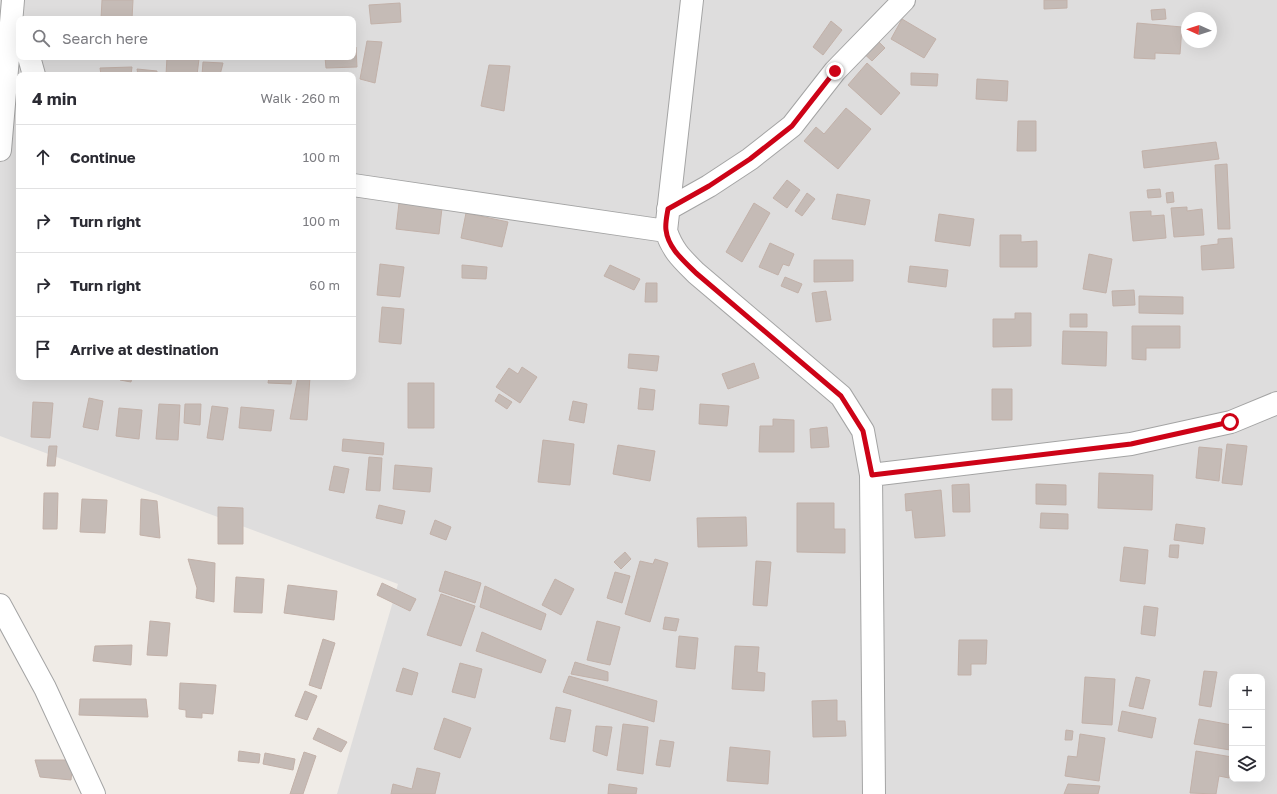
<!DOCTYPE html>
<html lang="en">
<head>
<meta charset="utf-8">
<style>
	body { margin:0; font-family:"Golos Text",sans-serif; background:#f7f7f7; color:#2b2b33 }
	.controls { position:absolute; right:12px; bottom:12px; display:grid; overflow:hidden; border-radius:8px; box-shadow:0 4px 16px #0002 }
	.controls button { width:36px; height:36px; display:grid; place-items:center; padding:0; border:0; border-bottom:1px solid #e1e1e2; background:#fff; color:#2b2b33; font:20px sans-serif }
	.compass { position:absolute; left:1181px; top:12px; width:36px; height:36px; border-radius:50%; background:#fff; box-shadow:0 4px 16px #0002; rotate:273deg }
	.stop { position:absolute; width:12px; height:12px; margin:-9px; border:3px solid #cd0317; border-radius:50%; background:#fff }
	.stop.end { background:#cd0317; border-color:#fff; box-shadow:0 1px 4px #0008 }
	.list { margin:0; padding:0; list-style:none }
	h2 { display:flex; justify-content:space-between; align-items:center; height:52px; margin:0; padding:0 16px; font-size:17px }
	h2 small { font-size:13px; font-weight:400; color:#7c7c81 }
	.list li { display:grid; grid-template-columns:26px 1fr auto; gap:12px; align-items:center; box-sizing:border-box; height:64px; padding:0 16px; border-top:1px solid #e1e1e2 }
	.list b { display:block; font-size:15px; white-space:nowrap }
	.list em { font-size:13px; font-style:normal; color:#7c7c81 }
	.icon { flex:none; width:22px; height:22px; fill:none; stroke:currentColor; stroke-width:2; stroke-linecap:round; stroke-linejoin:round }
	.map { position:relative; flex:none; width:1277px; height:794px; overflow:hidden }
	.search { position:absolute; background:#fff; box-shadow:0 4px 16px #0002; left:16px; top:16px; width:340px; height:44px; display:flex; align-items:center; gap:10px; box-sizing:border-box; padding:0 14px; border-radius:8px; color:#7c7c81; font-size:15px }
	.panel { position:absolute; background:#fff; box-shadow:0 4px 16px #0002; left:16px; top:72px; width:340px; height:308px; border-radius:8px }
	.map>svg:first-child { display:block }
</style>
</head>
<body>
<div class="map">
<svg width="1277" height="794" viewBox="0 0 1277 794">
	<rect width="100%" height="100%" fill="#f0ece7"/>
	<path fill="#dedddd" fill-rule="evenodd" d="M0,0H1277V794H337L398,584L0,436ZM1187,18H1211V42H1187ZM19,19H353V57H19ZM19,75H353V377H19ZM1232,677H1262V779H1232Z"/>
	<path fill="#c5bbb6" stroke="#c2b1a9" d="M102,0H133L132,19H101Z
		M1044,0H1067V8L1044,9Z
		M400,3L401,22L371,24L369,5Z
		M1165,9L1166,19L1152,20L1151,10Z
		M902,19L936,39L924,58L891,39Z
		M831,21L842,30L823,55L813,47Z
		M1137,23L1182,27L1180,54L1155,53V59L1134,58Z
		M874,37L885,48L872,61L861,51Z
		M367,41L382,42L375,83L360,79Z
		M353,47H356L357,67L326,68L325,57H353Z
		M167,57H186L199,59L197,75H166Z
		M203,62L223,63L220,75H202Z
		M867,63L900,93L881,115L848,85Z
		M489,65L510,66L504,111L481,106Z
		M132,67L131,75H101L100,68Z
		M137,69L157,71V75H138Z
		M911,73L938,74L937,86L911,85Z
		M977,79L1008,81L1007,101L976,99Z
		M846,108L871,129L838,169L804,141L816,127L824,134Z
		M1018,121H1036V151H1017Z
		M1216,142L1219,159L1144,168L1142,151Z
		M1227,164L1230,229H1218L1215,165Z
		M787,180L800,190L787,208L773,198Z
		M1160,189L1161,197L1148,198L1147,190Z
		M1173,192L1174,202L1167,203L1166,193Z
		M807,193L815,199L802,216L795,211Z
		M837,194L870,200L865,225L832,219Z
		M399,203L442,208L439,234L396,229Z
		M754,203L770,213L742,262L726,252Z
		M1187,207V211L1202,209L1204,235L1174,237L1171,208Z
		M1151,211V216L1164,215L1166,238L1133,241L1130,212Z
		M466,213L508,222L502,247L461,238Z
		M939,214L974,219L970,246L935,241Z
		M1000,235H1021V242L1037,241V267H1000Z
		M1232,238L1234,268L1202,270L1201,246L1218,244V239Z
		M770,243L794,254L789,266L783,264L778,275L759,267Z
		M1089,254L1112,259L1106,293L1083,289Z
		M814,260H853V281L814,282Z
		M380,264L404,267L400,297L377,295Z
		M462,265L487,267L486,279L462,278Z
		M610,265L640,279L634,290L604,276Z
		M910,266L948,270L946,287L908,282Z
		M785,277L802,284L798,293L781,286Z
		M646,283H657V302H645Z
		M1134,290L1135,305L1113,306L1112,291Z
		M826,291L831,320L816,322L812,293Z
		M1139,296L1183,297V314L1139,313Z
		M382,307L404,309L401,344L379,342Z
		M1015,313H1031V346L993,347V319H1015Z
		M1070,314H1087V327H1070Z
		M1132,326H1180V348H1146V360L1132,359Z
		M1063,331L1107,332L1106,366L1062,364Z
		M629,354L659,356L657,371L628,368Z
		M754,363L759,378L728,389L722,374Z
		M522,367L537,377L520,403L496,387L509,368L518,374Z
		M121,377H132L131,382L120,380Z
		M269,377H292L291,384L268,383Z
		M298,377H310L307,420L290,419Z
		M408,383H434V428H408Z
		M640,388L655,390L653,410L638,409Z
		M992,389H1012V420H992Z
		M499,394L512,402L507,409L495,401Z
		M89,398L103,401L98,430L83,427Z
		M573,401L587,404L584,423L569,420Z
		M33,402L53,403L50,438L31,437Z
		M159,404L180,405L178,440L156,439Z
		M185,404H201L200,425L184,423Z
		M700,404L729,406L727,426L699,424Z
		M212,406L228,408L223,440L207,438Z
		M241,407L274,410L271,431L239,428Z
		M119,408L142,410L139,439L116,436Z
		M773,419L794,420V452H759L760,426H773Z
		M827,427L829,447L811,448L810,429Z
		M343,439L384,443L383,455L342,451Z
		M543,440L574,444L570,485L538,482Z
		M1227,444L1247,446L1242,485L1222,483Z
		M618,445L655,451L650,481L613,474Z
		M49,446H57L55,466H47Z
		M1199,447L1222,449L1219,481L1196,478Z
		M369,457L382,458L380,491L366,490Z
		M395,465L432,468L430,492L393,489Z
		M334,466L349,469L344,493L329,490Z
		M1099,473L1153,475L1152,510L1098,508Z
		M969,484L970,512H953L952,485Z
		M1036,484L1066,485V505L1036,504Z
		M941,490L945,536L915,538L912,510L906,511L905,494Z
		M44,493H58L57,529H43Z
		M82,499L107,500L105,533L80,532Z
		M141,499L157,501L160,538L140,535Z
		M797,503H834V529H845V553L797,552Z
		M379,505L405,511L402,524L376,518Z
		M218,507L243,508V544H218Z
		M1041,513L1068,514V529L1040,528Z
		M746,517L747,546L698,547L697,518Z
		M435,520L451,527L446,540L430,534Z
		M1176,524L1205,528L1203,544L1174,540Z
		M1170,545H1179L1178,558L1169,557Z
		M1124,547L1148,550L1145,584L1120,581Z
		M625,552L631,559L621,569L614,562Z
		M188,559L215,563L214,602L196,598L197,588Z
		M655,559L668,563L650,622L625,614L640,561L653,564Z
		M756,561L771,562L767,606L753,605Z
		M445,571L481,583L475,603L439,591Z
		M615,572L630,576L622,603L607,598Z
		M236,577L264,579L262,613L234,612Z
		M555,579L574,589L561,615L542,605Z
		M382,583L416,599L410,611L377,595Z
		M288,585L337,591L334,620L284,613Z
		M485,586L546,614L541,630L480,607Z
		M441,594L475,606L461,646L427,635Z
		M1144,606L1158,608L1155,636L1141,634Z
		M665,617L679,619L676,631L663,629Z
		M150,621L170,623L167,656L147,655Z
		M597,621L620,627L610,665L587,660Z
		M482,632L546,660L541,673L476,651Z
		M679,636L698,638L695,669L676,667Z
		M323,639L335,643L321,689L309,685Z
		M959,640H987L986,664H971V675H958Z
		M132,645L131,665L93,661L95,646Z
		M735,646L759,647L757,672L765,673L764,691L732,689Z
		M575,662L608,672V681L571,674Z
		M460,663L482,669L475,698L452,692Z
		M403,668L418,673L412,695L396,691Z
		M1204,671L1217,672L1211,707L1199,705Z
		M569,676L657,701L654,722L563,692Z
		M1085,677L1115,679L1112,725L1082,723Z
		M1136,677L1150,680L1143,709L1129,706Z
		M180,683L216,685L213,714L202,713V718L186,717V710L179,709Z
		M305,691L317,696L307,720L295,716Z
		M80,699H146L148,717L79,715Z
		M837,700V721H845L846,736L813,737L812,701Z
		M556,707L571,710L565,742L550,739Z
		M1122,711L1156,718L1152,738L1118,731Z
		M444,718L471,728L460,758L434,749Z
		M1199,719L1232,725V741L1230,750L1194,744Z
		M623,724L648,727L643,774L617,770Z
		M596,726L612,727L607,756L593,751Z
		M318,728L347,742L341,752L313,739Z
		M1066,730L1073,731L1072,740H1065Z
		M1080,734L1105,738L1099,781L1065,776L1068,756L1077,757Z
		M660,740L674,742L670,767L656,765Z
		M730,747L770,751L768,784L727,781Z
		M239,751L260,754L259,763L238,761Z
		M1196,751L1232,757L1229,778L1219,776L1216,794L1190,793Z
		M304,752L316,756L303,794H290Z
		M265,753L295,759L293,770L263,764Z
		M35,760H73L71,780L40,777Z
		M417,768L440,773L435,794H391L393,784L412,789Z
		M609,784L637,788L636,794H608Z
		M1068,784L1100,786L1098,794H1064Z"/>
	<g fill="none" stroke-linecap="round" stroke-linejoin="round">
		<defs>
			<path id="minor" d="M692,0L666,231C673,251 681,258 696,273L841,396L863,431L871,475L874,794
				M29,57L34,75
				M0,150L13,0
				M353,185L666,231
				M668,209L709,186L750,159L792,126L835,71L904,0
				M871,475L1131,444L1231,422L1277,403
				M0,605L45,688L94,794"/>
		</defs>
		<use href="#minor" stroke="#a4a4a4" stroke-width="24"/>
		<use href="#minor" stroke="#fff" stroke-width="22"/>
	</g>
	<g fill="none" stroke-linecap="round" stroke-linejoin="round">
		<path stroke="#cd0317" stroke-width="5" d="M835,71L792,126L750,159L709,186L668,209C667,215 665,224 666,230C668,248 684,261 696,273L841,396L863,431L872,475L1131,444L1230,422"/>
	</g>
</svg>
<div class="controls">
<button>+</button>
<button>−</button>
<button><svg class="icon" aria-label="layers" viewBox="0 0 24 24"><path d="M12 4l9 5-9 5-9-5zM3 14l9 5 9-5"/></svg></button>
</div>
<svg class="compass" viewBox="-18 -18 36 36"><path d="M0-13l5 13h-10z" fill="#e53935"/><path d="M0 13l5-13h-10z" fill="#7c7c81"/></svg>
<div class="stop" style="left:1230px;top:422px"></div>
<div class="stop end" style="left:835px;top:71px"></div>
<div class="search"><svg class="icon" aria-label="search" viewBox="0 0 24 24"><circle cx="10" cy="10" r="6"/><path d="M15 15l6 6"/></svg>Search here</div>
<section class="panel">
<h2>4 min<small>Walk · 260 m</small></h2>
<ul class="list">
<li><svg class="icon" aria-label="ahead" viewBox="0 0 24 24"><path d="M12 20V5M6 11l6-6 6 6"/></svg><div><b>Continue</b></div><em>100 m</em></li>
<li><svg class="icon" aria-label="right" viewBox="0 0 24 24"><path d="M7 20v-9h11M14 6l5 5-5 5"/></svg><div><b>Turn right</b></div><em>100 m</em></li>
<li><svg class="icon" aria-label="right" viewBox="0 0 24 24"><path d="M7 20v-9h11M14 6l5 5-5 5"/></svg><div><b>Turn right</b></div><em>60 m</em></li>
<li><svg class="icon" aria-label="arrive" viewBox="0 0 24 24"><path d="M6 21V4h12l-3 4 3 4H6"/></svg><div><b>Arrive at destination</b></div></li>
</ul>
</section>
</div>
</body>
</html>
